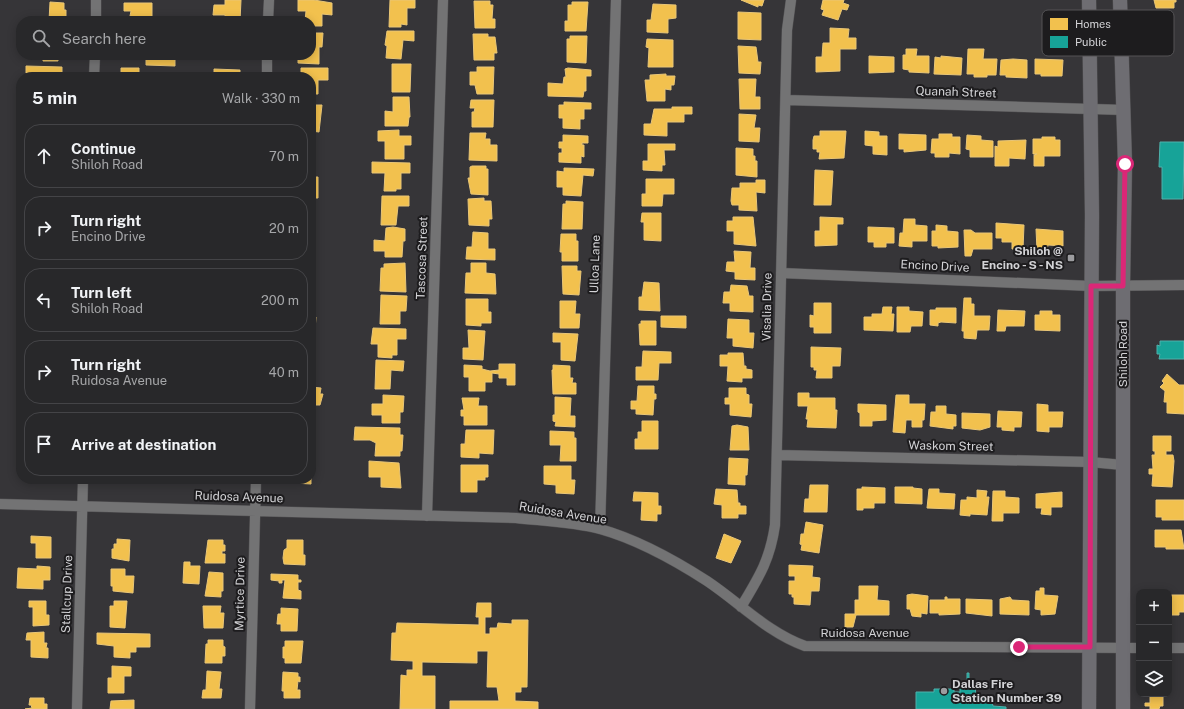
<!DOCTYPE html>
<html lang="en">
<head>
<meta charset="utf-8">
<style>
	body { margin:0; font-family:"Public Sans",sans-serif; background:#303032; color:#f1f3f6 }
	.controls { position:absolute; right:12px; bottom:12px; display:grid; overflow:hidden; border-radius:8px; box-shadow:0 2px 10px #0003 }
	.controls button { width:36px; height:36px; display:grid; place-items:center; padding:0; border:0; border-bottom:1px solid #444447; background:#28282a; color:#f1f3f6; font:20px sans-serif }
	.stop { position:absolute; width:12px; height:12px; margin:-9px; border:3px solid #db2777; border-radius:50%; background:#fff }
	.stop.end { background:#db2777; border-color:#fff; box-shadow:0 1px 4px #0008 }
	.list { margin:0; padding:0; list-style:none }
	h2 { display:flex; justify-content:space-between; align-items:center; height:52px; margin:0; padding:0 16px; font-size:17px }
	h2 small { font-size:13px; font-weight:400; color:#a5a6a8 }
	.list li { display:grid; grid-template-columns:26px 1fr auto; gap:12px; align-items:center; box-sizing:border-box; height:64px; margin:0 8px 8px; padding:0 8px; border:1px solid #444447; border-radius:16px }
	.list b { display:block; font-size:15px; white-space:nowrap }
	.list p { margin:0; font-size:13px; white-space:nowrap; color:#a5a6a8 }
	.list em { font-size:13px; font-style:normal; color:#a5a6a8 }
	.icon { flex:none; width:22px; height:22px; fill:none; stroke:currentColor; stroke-width:2; stroke-linecap:round; stroke-linejoin:round }
	.map { position:relative; flex:none; width:1184px; height:709px; overflow:hidden }
	.search { position:absolute; background:#28282a; box-shadow:0 2px 10px #0003; left:16px; top:16px; width:300px; height:44px; display:flex; align-items:center; gap:10px; box-sizing:border-box; padding:0 14px; border-radius:16px; color:#a5a6a8; font-size:15px }
	.panel { position:absolute; background:#28282a; box-shadow:0 2px 10px #0003; left:16px; top:72px; width:300px; height:412px; border-radius:16px }
	.map>svg:first-child { display:block }
</style>
</head>
<body>
<div class="map">
<svg width="1184" height="709" viewBox="0 0 1184 709">
	<rect width="100%" height="100%" fill="#363538"/>
	<path fill="#f2c14e" stroke="#e9c677" d="M225,0H241L240,21H225V15H213L214,5H225Z
		M298,0H314L332,3V15L322,14V26H311V21H305L306,11H298Z
		M390,0H415V8H407V25L401,24V27H389Z
		M741,0H764L762,6L758,5V7Z
		M823,0H844L843,3L849,5L847,10L842,9L838,20L822,15L824,10L821,9Z
		M1154,0H1176V2H1174V8H1156Z
		M474,1H490V5H493L492,19H495V28H475Z
		M50,2L64,3V10H66V21H49Z
		M572,2H588L586,31H565V21H568V5H572Z
		M124,3H152V21H129L131,11H124Z
		M653,4L676,5V18L668,19V33L647,32V20H651Z
		M738,12L761,13V40L738,39Z
		M830,28L849,29L848,38H856V49H840V71L816,72V57H822L823,43H830Z
		M387,31H414V41L403,40L401,59L386,58L387,46L385,45Z
		M311,33H323L322,47H319V64L298,63V55H311Z
		M473,34H488V37H495L497,53H494V60H474Z
		M570,36H587L586,63L567,62V39H570Z
		M647,39L673,40V67H648L649,48L646,47Z
		M738,46L756,47L758,62H761L760,74L739,73Z
		M906,49H917L916,56H929V73L909,72V70L903,69V55H906Z
		M968,49H984L983,59H997L996,75H987V77H974V74H967Z
		M43,55H65V59H58V61H43Z
		M129,55H145V59H129Z
		M158,55L175,56V66L146,65V58H158Z
		M216,55H233V58L216,57Z
		M869,56L894,57V72L869,73Z
		M941,56L962,58L961,75L934,74L935,57L941,58Z
		M1013,59L1027,60V78L1006,77V75H1000L1001,60Z
		M1035,59L1063,60L1062,76H1041V74H1035Z
		M392,64H411L410,92H392Z
		M26,66L62,67V77H47V73H26Z
		M477,67H494L493,94H477L475,85H470V72H477Z
		M121,68H139V76L141,77H121Z
		M301,68H328V80H318V94H311V77H298L301,76Z
		M568,68L591,70V76H586V91H584L583,97L548,96V83L563,84L564,77H566L565,69Z
		M214,69L240,70V76L209,77V74H214Z
		M666,74V76H675L674,85H671V90L665,89V101H647L645,80H650V75Z
		M739,79H756L755,97H760V109H740Z
		M393,97H409L410,117H409L408,126H385V111L393,112Z
		M471,100H494L493,127H472V112H474L475,108H470Z
		M564,102L591,103V109H584V119H580V129L563,128V118H559V105H564Z
		M311,105H322L319,132L311,131Z
		M672,107H692V114H684V122H667V136L644,135V124H651L654,109H672Z
		M739,114L756,115L754,128H760L759,142L739,141Z
		M399,130V136H411V145H404V159H385V141H378V131Z
		M820,131H846L844,158L819,159L820,152H817V149H813V140L814,136H820Z
		M865,131L879,132V136H887V155L873,154V146L865,145Z
		M470,133H486L485,139H490V145H497V161L469,160Z
		M899,134L926,135V150L904,152V149H899Z
		M939,134H952V137H960V154L949,153V157H935V153H931L932,139H939Z
		M563,135L588,136V143H582V145H584V157L581,156V163L559,162V153H562V148H559V142H563Z
		M967,135L981,136V140L993,141V157H970V150L966,149Z
		M1042,137H1055V140H1060V156H1044V166H1034V155L1037,154H1033V139H1042Z
		M311,138L314,139L313,166H311Z
		M1026,140L1025,159L1009,158V166H995V146L998,147V141Z
		M648,144H675V150H664L665,165H662V171L643,170V161H648Z
		M736,148L753,149V156H755V161H757V177L736,175Z
		M372,162L410,163V173H401V189H396V191H384L385,173H372Z
		M472,166H486V169H488V195L471,194L468,178H470V167Z
		M564,168L594,169L593,176L583,175L581,196L563,195V187H557V171L564,172Z
		M815,170L833,171L831,205H814Z
		M311,177H318V198H311Z
		M646,179H674V194H663L662,206H642V194H646Z
		M756,180H765V193L756,192L757,211L739,210V205H732L731,201L732,188H740V183H756Z
		M382,196H409V206H398L396,225H381Z
		M484,198V201H491L492,219H489V226L469,225L468,199Z
		M566,201L583,202L582,229H562L563,204H566Z
		M642,213H661V241L644,240V222H641Z
		M733,217H753L756,246L734,244V231H727V221H733Z
		M820,217L843,218V224H837V245L815,246V231H820Z
		M904,219H915V225L927,226V241H912V247L899,246L900,233H903Z
		M996,223L1024,225L1023,249H1012V242H1002V238H996Z
		M936,225L947,226V231L958,232V247L938,248V246H932V231H936Z
		M393,227L405,229V241H403L402,257H385V251H374V240L385,241L386,228Z
		M868,227L894,228V243H886V247H874V242H868Z
		M1036,229L1063,231V246L1048,245L1047,250H1037Z
		M964,230H971L975,233H992V249H973L971,256H965Z
		M473,232L488,233V249H495V260L466,259L467,247H472Z
		M561,234H576V241H578V261H562V252H560Z
		M734,251L751,252L750,268H755V280L735,279V272L726,271L727,262H735Z
		M405,263L406,292L380,291L381,268H384V264Z
		M471,263H486V273L495,274L496,294L465,293L466,273H471Z
		M562,266H577V271H581L579,295L563,294Z
		M311,280H314L313,308H311Z
		M644,282L659,283L660,311L639,310V297H642Z
		M731,285L747,286L749,296H753V312L730,311V303H723L724,292H730Z
		M381,295L407,296L406,311H400V324H380Z
		M964,298H971V304H974V316H990L989,330H977L976,339L964,338V331H962Z
		M466,299H488V312H491V323H481V326L466,325Z
		M560,301H576L575,314H580L579,328H560Z
		M814,303H831V333H814V327H810V315L814,316Z
		M883,307H892L891,314H894L893,331L864,330V317H872V314H882Z
		M897,307H909V311L923,312L922,326H911L910,332H897Z
		M936,308H956V323L941,322L938,323V326L930,325V310H936Z
		M998,310L1025,311L1024,326H1006L1005,331H997Z
		M1040,311H1052V315H1060V331L1035,330V315H1040Z
		M311,316L316,317L314,343H311Z
		M661,316H686V328L661,327Z
		M728,319L749,320V333H754L753,348L733,346V338H727Z
		M641,321H656V345H640L639,324H641Z
		M373,328L406,329V339H397V355H392V358L378,357V344H371Z
		M468,330L485,331L483,360L463,359V348H469Z
		M553,333L578,334L575,361L561,360V342H553Z
		M811,347L841,348L840,366H832V378H816L817,370H814V367H811Z
		M643,351L671,352V363H659L658,380H636V367H642Z
		M728,353H743L744,366H746V369L752,370V378H742V382L727,381L728,366H720V355H728Z
		M376,360L404,361L403,371L391,370L390,389H375Z
		M499,364H515V385H507V378H499V374L492,373V382H485V391H469V377H464V365L482,366V369L490,371L499,370Z
		M553,365L570,366V378H573L572,383H576V394H553L552,370H553Z
		M1167,374L1179,385H1184V414L1167,413V402H1164L1165,391L1160,387L1164,383L1162,381Z
		M638,386H654V394H656V399H654L653,415L636,414V409H631V401H637Z
		M311,387L321,388L320,394H323L320,405H315V401H311Z
		M729,388H746V394L749,395V404H752L751,417L730,415V404H725V398H729Z
		M798,393H809V398H835V410H837L836,428L807,427L808,419H806L808,406H798Z
		M383,395L404,396L403,412H400V423H382V415H372V404H383Z
		M896,395H909V404H925L924,420H922V427H912V420H906L905,433L893,432Z
		M555,397L571,398L570,416H575V427L555,426L556,422L553,421V415H555Z
		M462,398H479L478,406H487V425H464V416H461V410H464Z
		M858,404L886,405V420L872,421V426H860V413L858,412Z
		M1037,404L1048,405V412H1063L1062,427H1049V432L1037,431Z
		M936,406H946V414L956,415V426H953V429L930,426L931,412H936Z
		M998,411L1022,412L1021,427H1014V431L1002,430V427H997Z
		M962,413L990,414V427L980,430L962,428Z
		M642,421H658V449H635V439H638V432H642Z
		M737,425L748,427L749,450H730L732,426Z
		M355,427L400,428V435H403L402,451H400V456H375L376,443L370,440H354Z
		M466,430H494L493,454L479,453V458L461,457V444H465Z
		M550,431L574,432V438H576V461H560L561,445H550Z
		M1153,436H1171V451H1166V455H1173L1174,461L1172,487L1152,486L1153,474H1149V469H1153L1152,455H1155V451H1153Z
		M729,458L748,459L747,475H745V485L728,484Z
		M369,461L399,463L401,488L381,487V477H369Z
		M311,463V484L293,483V479H311Z
		M461,465H488V477H485V480H477V492H461Z
		M544,466H571V480H575L574,494L556,493V485L544,484Z
		M810,485H828L827,512H804L805,499H809Z
		M862,487L885,488V503H874V508H863V510H857V489H862Z
		M895,487H913V488L922,489V504L895,503Z
		M716,489L737,490L738,503H740V506H746V514H738V518H722V505L714,504Z
		M929,489H939V493L955,494L954,509L927,508Z
		M977,490L987,491L986,497H989L987,515L970,514V516L960,515L961,500H967V497L977,498Z
		M993,491H1005V497L1019,498V513H1003V521H992Z
		M634,492L658,493V506H661V514H657V521L641,520L642,501H633Z
		M1062,492V507H1051V515L1041,514L1042,508H1036V494Z
		M1156,500H1184V520H1162V517H1156Z
		M806,522L823,525L819,553L801,550L802,545L800,544L801,534H804Z
		M1155,530H1181L1184,549H1166V547H1155Z
		M724,534L741,541L731,563L716,558Z
		M31,536L51,537V558H36V543H31Z
		M117,539L130,540L129,561L112,558V549H114V544H117Z
		M208,540H223V545H225V551H222V554H225V563H205Z
		M287,540H303V555H305V565L284,564L283,558L284,550L287,548Z
		M184,562H190V566H200L199,584L183,583Z
		M789,565L813,566L812,577L820,578L819,591H811L810,605L794,604V597H792V594H789V581H795V576H789Z
		M37,566L50,567V580H43V589L17,588L18,568L37,569Z
		M111,569H125V576H134L133,593L113,591V586H111Z
		M209,572L223,573V591H221V597L205,596Z
		M271,574L298,575V580H301V582H298V590L301,591V599L283,598L285,580H282V583H279V581L271,580Z
		M859,586H878L877,600L889,601V615H856L853,627H845V614H855V600H859Z
		M1040,588H1044V595L1058,596L1055,614L1041,615V610L1035,609L1036,591H1040Z
		M912,594L928,596L927,614L921,613V617L912,616L910,609H907V595Z
		M1169,595H1184V612H1179V615H1169Z
		M945,597H947V599H960V614L939,615V613H930V600H945Z
		M1010,597L1012,600L1029,601V615L1000,614V599Z
		M966,599L992,600V616L966,613Z
		M29,601H46V615H49V625L33,626V607H29Z
		M114,601H127L125,628L110,627V606H114Z
		M477,603H491V617H485V634H490V628H497L498,623L512,624V620H528L527,687H521V692H515V701L538,702V709H450V701H499L497,687H487L488,651H477V663L422,662V676H435V709H400L401,675L407,676V670H413V661L391,660L392,633H396L397,623L479,625V617H476Z
		M203,606H221L220,613H224L223,628H204Z
		M281,608L298,609L297,631H281V624H277L278,614H281Z
		M44,632V643H47L46,648H48V658L31,657V640H26L27,633Z
		M97,633L150,634V647H136V652H130V658L114,657V646L97,644Z
		M208,640H223V646L225,647V656H222V663H205L206,644H208Z
		M285,641H303L301,663H285V658H283V647H285Z
		M112,666L131,667V676H124V693H108V678H112Z
		M207,671L221,672L219,689H222L221,698H202L203,690H206Z
		M283,672L298,673V677H300V682L298,681L297,690H300V698H284V691H282Z
		M1146,694H1163V706H1160L1159,709H1150V706H1145V703H1150V696H1146Z
		M30,698H44V704H47V709H25L32,708L31,705H29Z
		M134,700V709H110L111,701Z"/>
	<path fill="#17a398" stroke="#4fb1ab" d="M1160,142H1184L1183,199H1162V167H1159Z
		M1160,341H1184V359H1159L1160,354H1157V345L1160,346Z
		M967,673H969V683H975L976,698H991L993,706L1006,707V709H916V692H934V689H954V692H960V688L967,689Z"/>
	<g fill="none" stroke-linecap="round" stroke-linejoin="round">
		<defs>
			<path id="minor" d="M96,21V0
				M268,21L269,0
				M94,77L95,55
				M267,77V55
				M786,100L1125,110
				M781,273L1091,286L1184,285
				M777,455L1090,462L1123,465
				M0,504L516,518C544,521 574,522 600,529C636,539 676,561 707,581C740,603 768,633 805,646L1139,648
				M427,516L443,0
				M600,529L616,0
				M741,607C759,577 770,560 775,525L787,30L791,0
				M1169,648H1184
				M77,709L83,479
				M250,709L256,479"/>
			<path id="secondary" d="M1089,0L1092,215L1089,709
				M1120,0L1125,164L1123,286V709"/>
		</defs>
		<use href="#minor" stroke="#525153" stroke-width="11"/>
		<use href="#secondary" stroke="#525153" stroke-width="15"/>
		<use href="#minor" stroke="#737374" stroke-width="10"/>
		<use href="#secondary" stroke="#6e6d72" stroke-width="14"/>
	</g>
	<g fill="none" stroke-linecap="round" stroke-linejoin="round">
		<path stroke="#db2777" stroke-width="5" d="M1019,647H1090L1091,286H1123L1125,164"/>
	</g>
	<g fill="#9c9c9f" stroke="#1d1c1e" stroke-width="1.5">
		<rect x="1067" y="254" width="8" height="8" rx="2"/>
		<circle cx="944" cy="691" r="4"/>
	</g>
	<g text-anchor="middle" stroke-width="4" stroke-linejoin="round" paint-order="stroke">
		<g font-size="12" fill="#d3d3d6" stroke="#1d1c1e">
			<text transform="translate(956 92) rotate(2)" y="4">Quanah Street</text>
			<text transform="translate(422 258) rotate(-88)" y="4">Tascosa Street</text>
			<text transform="translate(595 264) rotate(-88)" y="4">Ulloa Lane</text>
			<text transform="translate(935 266) rotate(3)" y="4">Encino Drive</text>
			<text transform="translate(767 307) rotate(-89)" y="4">Visalia Drive</text>
			<text transform="translate(1123 354) rotate(-90)" y="4">Shiloh Road</text>
			<text transform="translate(951 446) rotate(1)" y="4">Waskom Street</text>
			<text transform="translate(239 497) rotate(2)" y="4">Ruidosa Avenue</text>
			<text transform="translate(563 513) rotate(9)" y="4">Ruidosa Avenue</text>
			<text transform="translate(67 594) rotate(-88)" y="4">Stallcup Drive</text>
			<text transform="translate(240 594) rotate(-89)" y="4">Myrtice Drive</text>
			<text x="865" y="637">Ruidosa Avenue</text>
		</g>
		<g font-size="12" font-weight="bold" fill="#d3d3d6" stroke="#1d1c1e" text-anchor="end">
			<text x="1063" y="255">Shiloh @<tspan x="1063" dy="14">Encino - S - NS</tspan></text>
			<text x="952" y="688" text-anchor="start">Dallas Fire<tspan x="952" dy="14">Station Number 39</tspan></text>
		</g>
	</g>
	<rect x="1042" y="10" width="132" height="46" rx="6" fill="#1d1c1e" stroke="#545355" stroke-width="1"/>
	<rect x="1050" y="18" width="18" height="12" fill="#f2c14e"/>
	<rect x="1050" y="36" width="18" height="12" fill="#17a398"/>
	<g font-size="11" fill="#d3d3d6">
		<text x="1075" y="28">Homes</text>
		<text x="1075" y="46">Public</text>
	</g>
</svg>
<div class="controls">
<button>+</button>
<button>−</button>
<button><svg class="icon" aria-label="layers" viewBox="0 0 24 24"><path d="M12 4l9 5-9 5-9-5zM3 14l9 5 9-5"/></svg></button>
</div>
<div class="stop" style="left:1125px;top:164px"></div>
<div class="stop end" style="left:1019px;top:647px"></div>
<div class="search"><svg class="icon" aria-label="search" viewBox="0 0 24 24"><circle cx="10" cy="10" r="6"/><path d="M15 15l6 6"/></svg>Search here</div>
<section class="panel">
<h2>5 min<small>Walk · 330 m</small></h2>
<ul class="list">
<li><svg class="icon" aria-label="ahead" viewBox="0 0 24 24"><path d="M12 20V5M6 11l6-6 6 6"/></svg><div><b>Continue</b><p>Shiloh Road</p></div><em>70 m</em></li>
<li><svg class="icon" aria-label="right" viewBox="0 0 24 24"><path d="M7 20v-9h11M14 6l5 5-5 5"/></svg><div><b>Turn right</b><p>Encino Drive</p></div><em>20 m</em></li>
<li><svg class="icon" aria-label="left" viewBox="0 0 24 24"><path d="M17 20v-9H6M10 6l-5 5 5 5"/></svg><div><b>Turn left</b><p>Shiloh Road</p></div><em>200 m</em></li>
<li><svg class="icon" aria-label="right" viewBox="0 0 24 24"><path d="M7 20v-9h11M14 6l5 5-5 5"/></svg><div><b>Turn right</b><p>Ruidosa Avenue</p></div><em>40 m</em></li>
<li><svg class="icon" aria-label="arrive" viewBox="0 0 24 24"><path d="M6 21V4h12l-3 4 3 4H6"/></svg><div><b>Arrive at destination</b></div></li>
</ul>
</section>
</div>
</body>
</html>
